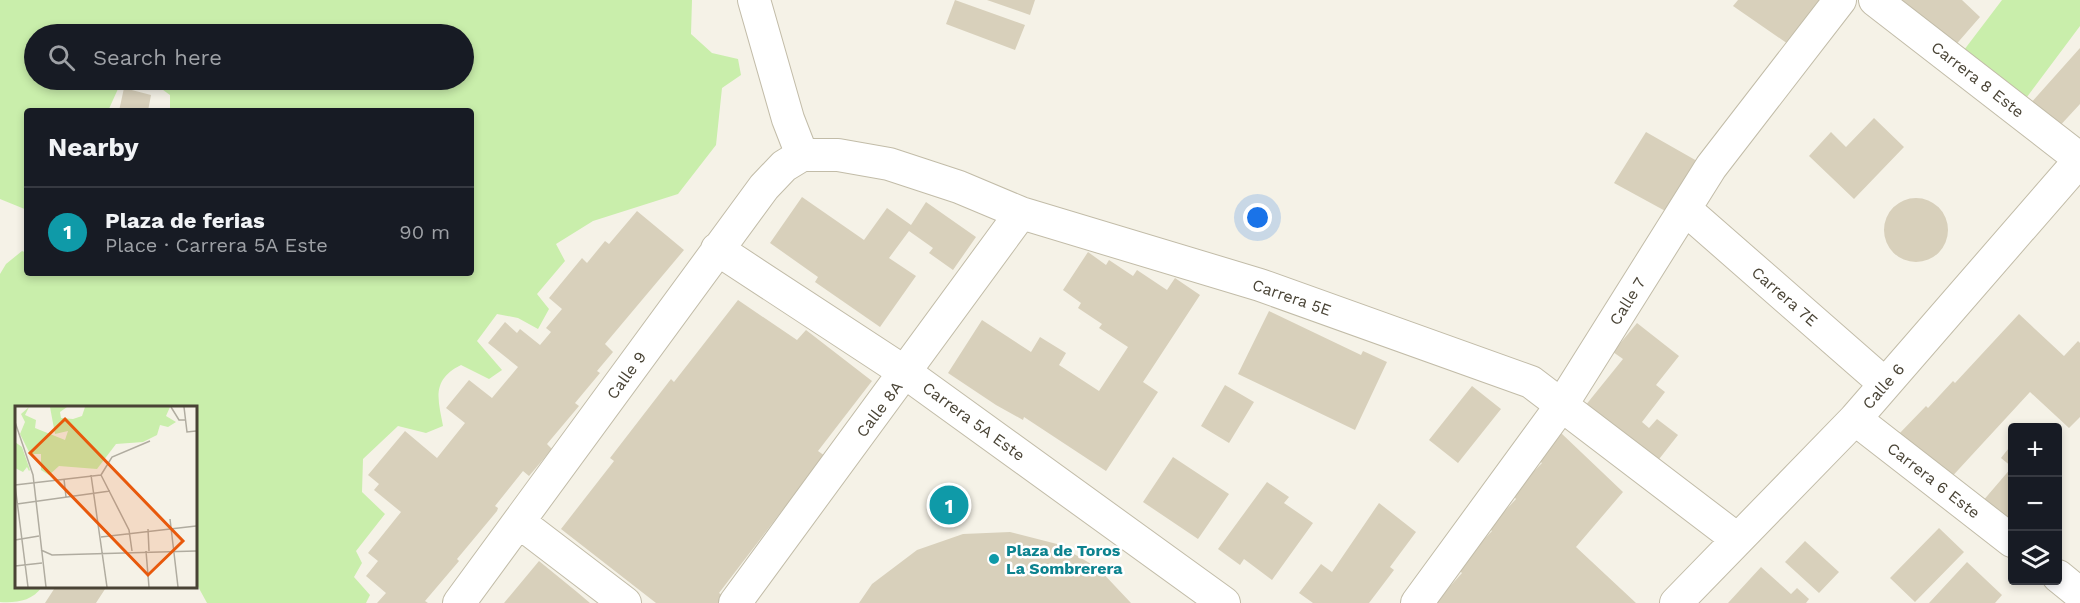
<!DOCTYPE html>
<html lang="en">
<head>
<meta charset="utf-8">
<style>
	body { margin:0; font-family:"Work Sans",sans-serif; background:#242831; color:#f1f3f6 }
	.controls { position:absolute; right:18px; bottom:18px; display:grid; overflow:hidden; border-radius:6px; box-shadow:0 3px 9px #0003 }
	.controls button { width:54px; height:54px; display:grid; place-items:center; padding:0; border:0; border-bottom:2px solid #363941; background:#171b24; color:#f1f3f6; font:30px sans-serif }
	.you { position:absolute; left:1258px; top:218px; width:21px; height:21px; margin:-15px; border:4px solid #fff; border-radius:50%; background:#1a73e8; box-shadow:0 0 0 9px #1a73e833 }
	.badge { display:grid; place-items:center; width:39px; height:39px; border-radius:50%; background:#db2777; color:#fff; font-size:20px; font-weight:700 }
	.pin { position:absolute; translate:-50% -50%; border:3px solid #fff; box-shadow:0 2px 6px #0006 }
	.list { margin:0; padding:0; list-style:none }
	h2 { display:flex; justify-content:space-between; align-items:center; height:78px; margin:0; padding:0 24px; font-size:26px }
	h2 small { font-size:20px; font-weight:400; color:#9ea1a6 }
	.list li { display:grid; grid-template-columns:39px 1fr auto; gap:18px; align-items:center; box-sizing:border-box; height:90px; padding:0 24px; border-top:2px solid #363941 }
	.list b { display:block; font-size:22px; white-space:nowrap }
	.list p { margin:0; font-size:20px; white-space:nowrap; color:#9ea1a6 }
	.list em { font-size:20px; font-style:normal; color:#9ea1a6 }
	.icon { flex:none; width:33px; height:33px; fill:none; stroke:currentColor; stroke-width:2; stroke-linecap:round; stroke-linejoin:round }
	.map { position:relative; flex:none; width:2080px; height:603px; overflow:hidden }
	.search { position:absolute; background:#171b24; box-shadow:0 3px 9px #0003; left:24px; top:24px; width:450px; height:66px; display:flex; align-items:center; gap:15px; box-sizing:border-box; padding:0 21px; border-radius:33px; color:#9ea1a6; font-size:22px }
	.panel { position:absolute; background:#171b24; box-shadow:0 3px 9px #0003; left:24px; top:108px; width:450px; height:168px; border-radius:6px }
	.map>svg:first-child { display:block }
</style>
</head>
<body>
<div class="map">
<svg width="2080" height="603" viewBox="0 0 2080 603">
	<rect width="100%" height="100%" fill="#f5f2e7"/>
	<path fill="#c9eeab" d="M0,0H692L691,34L712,53L738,59L741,75L722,88L716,145L678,194L593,221L556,244L565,261L537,294L549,309L538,329L518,318L497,314L477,341L502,370L489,379L461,365C431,380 438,399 443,426L426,433L398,426L363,459L362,492L385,514L356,551L362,563L354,577L370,595L366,603H207L195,581V408H16V586L42,587C32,601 17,603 0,602V274L6,264L22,251L27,253V273H471V111H170V95L152,82L142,80H464V34H34V80H122L108,111H27V210L0,199Z
		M2002,0H2080V26L2024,101L1961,54Z"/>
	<path fill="#d8d0bb" d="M955,0L1025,25L1015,50L946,24Z
		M987,0H1035L1030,15Z
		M1738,0H1823L1791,46L1733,6Z
		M1900,0H1962L1980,17L1953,48Z
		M2080,48V104L2056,130L2029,105Z
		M124,88L151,95L148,111H119Z
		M1874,118L1904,147L1854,199L1809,156L1831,132L1846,147Z
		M1646,132L1697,161L1669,213L1614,183Z
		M802,197L864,240L887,208L911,225L926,202L976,237L953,270L929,253L933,248L909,231L889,258L916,276L880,327L815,282L818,277L770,243Z
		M1884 230a32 32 0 1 1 64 0a32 32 0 1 1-64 0Z
		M637,211L684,250L605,344L613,352L597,371L600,373L575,403L579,406L547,444L552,449L529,476L523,471L495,506L498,508L497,511L457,559L459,561L425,601L428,603H377L386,593L366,576L378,561L368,553L401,512L374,490L379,484L368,475L405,431L437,458L465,423L446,408L469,380L492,398L518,367L488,343L505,322L517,333L520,329L540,345L551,332L546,328L562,309L549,298L582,258L587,263L605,241L609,244Z
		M1088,252L1106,265L1109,260L1133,276L1137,270L1167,290L1175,278L1200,295L1143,382L1158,392L1106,471L1024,417L1023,420L996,405L948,373L982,320L1031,352L1040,337L1066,353L1059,365L1099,391L1128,347L1099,328L1102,324L1078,308L1081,303L1063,290Z
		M738,300L797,340L806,330L872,381L818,451L825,456L790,514L784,508L719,593L725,597L720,603H656L561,529L614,461L610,458L671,379L674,382Z
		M1269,311L1361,355L1363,351L1387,362L1355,430L1238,374Z
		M2019,314L2064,356L2078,341L2080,343V417L2069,428L2030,392L1947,482L1897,436L1926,406L1928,408L1953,381L1955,383Z
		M1637,323L1679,356L1656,385L1665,392L1642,422L1649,428L1657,419L1678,435L1656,463L1585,406L1623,359L1613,352Z
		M1225,385L1254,402L1229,443L1201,426Z
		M1472,386L1501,409L1458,463L1429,440Z
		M1561,433L1623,492L1576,547L1636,603H1435L1462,573L1457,568L1492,531L1489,528L1516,499L1512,494L1542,463L1537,459Z
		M2012,444V522L1982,502L2012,467L2001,458Z
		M1173,457L1229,494L1198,539L1143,502Z
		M1267,482L1289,497L1284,503L1313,523L1272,580L1244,559L1240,565L1218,549Z
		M1379,503L1416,532L1390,567L1394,570L1369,603H1313L1299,593L1321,564L1332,572Z
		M1939,528L1964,552L1915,602L1890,578Z
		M1010,532L1057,544L1098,568L1131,603H859L872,584L917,550L963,534Z
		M1805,541L1839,572L1819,593L1785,562Z
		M539,561L577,592L590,603H504Z
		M1967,562L2002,595L1995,603H1929Z
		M1761,567L1791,594L1797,588L1809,599L1806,603H1728Z
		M56,586H107L96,603H45Z"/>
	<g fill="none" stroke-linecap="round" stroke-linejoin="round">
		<defs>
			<path id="minor" d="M754,0L788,119L802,155
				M1875,0L2080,159
				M802,155H838L889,164L959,187L1021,213L1260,285L1531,382L1737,539
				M1685,209L1885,384
				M717,249L906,373L1224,603
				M1855,419L2012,541
				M519,522L625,603
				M2058,576L2080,594
				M459,603L764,187L784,166L802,155
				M735,603L1021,213
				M1417,603L1561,406L1711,167L1840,0
				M1676,603L1855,419L2080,160"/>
		</defs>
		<use href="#minor" stroke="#c2bca8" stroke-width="34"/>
		<use href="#minor" stroke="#fff" stroke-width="32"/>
	</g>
	<circle fill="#0f9aa8" stroke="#fff" stroke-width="2" cx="994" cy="559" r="6"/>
	<g text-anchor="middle" stroke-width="5" stroke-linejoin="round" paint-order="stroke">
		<g font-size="16" fill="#494335" stroke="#fff">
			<text transform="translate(1978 79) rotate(38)" y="6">Carrera 8 Este</text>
			<text transform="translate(1785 296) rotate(41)" y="6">Carrera 7E</text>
			<text transform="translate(1292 297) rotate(19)" y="6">Carrera 5E</text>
			<text transform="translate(1627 301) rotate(-58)" y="6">Calle 7</text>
			<text transform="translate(626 375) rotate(-54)" y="6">Calle 9</text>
			<text transform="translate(1883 386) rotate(-49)" y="6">Calle 6</text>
			<text transform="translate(879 409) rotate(-53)" y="6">Calle 8A</text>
			<text transform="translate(974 421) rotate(36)" y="6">Carrera 5A Este</text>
			<text transform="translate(1934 480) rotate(38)" y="6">Carrera 6 Este</text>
		</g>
		<g font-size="16" font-weight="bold" fill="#0d838f" stroke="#fff" text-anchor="start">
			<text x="1006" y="556">Plaza de Toros<tspan x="1006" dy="18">La Sombrerera</tspan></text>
		</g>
	</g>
	<g transform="translate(15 406)">
		<rect width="182" height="182" fill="#f5f2e7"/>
		<path d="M14,1L10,9L21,14L20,22L50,34L53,25L40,28L35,1H52L45,6L46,12L58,13L67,10L70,1H155L151,10L161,16L153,21L145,19L142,29L128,36L101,38L82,63L44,60L34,69L26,64V48H15L5,28L10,16L6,8ZM0,36L7,41L15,64L14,65L12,61L8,66L0,62Z" fill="#c9eeab"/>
		<path fill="none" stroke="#b0aca0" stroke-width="1.5" d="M156,1L164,14H170M169,1L172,26L181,25M0,16L18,69L31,181M76,69L92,181M86,69L114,124L117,145M86,69L97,51L135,35M49,73L51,91M0,79L13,181M0,79L86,69M2,98L95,85M155,113L163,181M133,123L134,145M86,131L181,120M0,134L24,130M26,144L37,149L181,145M131,145L134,181M0,160L27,157"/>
		<path fill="#e8590c" fill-opacity="0.15" stroke="#e8590c" stroke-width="3" d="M50,13L168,135L133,169L15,47Z"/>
		<rect width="182" height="182" fill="none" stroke="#494335" stroke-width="3"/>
	</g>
</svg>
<div class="controls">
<button>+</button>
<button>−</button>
<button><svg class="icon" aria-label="layers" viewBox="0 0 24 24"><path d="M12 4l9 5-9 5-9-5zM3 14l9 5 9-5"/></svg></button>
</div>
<div class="you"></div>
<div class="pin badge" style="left:949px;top:505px;background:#0f9aa8">1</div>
<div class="search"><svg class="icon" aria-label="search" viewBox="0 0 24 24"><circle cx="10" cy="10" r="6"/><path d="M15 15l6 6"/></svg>Search here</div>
<section class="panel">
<h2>Nearby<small></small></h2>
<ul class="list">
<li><span class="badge" style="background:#0f9aa8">1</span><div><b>Plaza de ferias</b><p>Place · Carrera 5A Este</p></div><em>90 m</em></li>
</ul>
</section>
</div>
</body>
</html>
